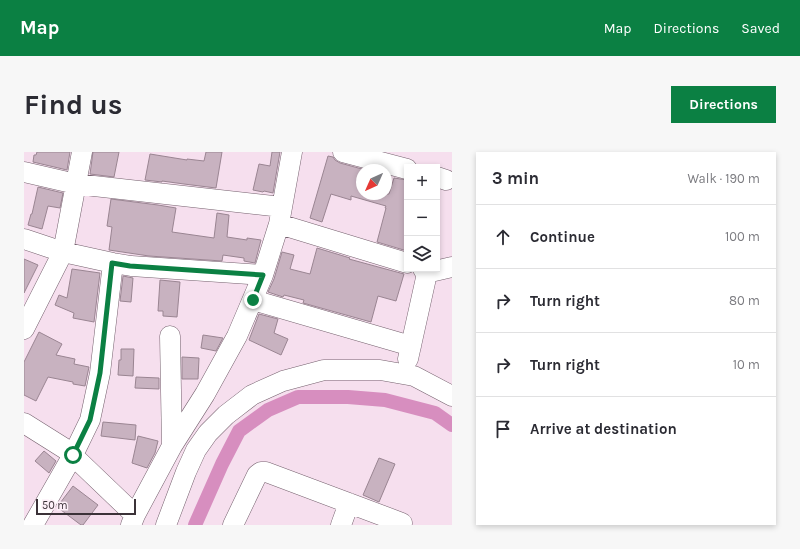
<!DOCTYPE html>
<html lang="en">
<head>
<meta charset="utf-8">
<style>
	body { margin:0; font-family:Karla,sans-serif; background:#f7f7f7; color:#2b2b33 }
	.controls { position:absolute; right:12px; top:12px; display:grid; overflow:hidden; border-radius:0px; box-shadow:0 2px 6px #0003 }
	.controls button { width:36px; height:36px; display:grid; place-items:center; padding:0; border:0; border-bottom:1px solid #e1e1e2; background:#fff; color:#2b2b33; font:20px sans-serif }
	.compass { position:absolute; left:332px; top:12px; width:36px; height:36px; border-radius:50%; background:#fff; box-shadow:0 2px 6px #0003; rotate:225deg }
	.scale { position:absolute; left:12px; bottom:10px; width:100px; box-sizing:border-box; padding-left:4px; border:2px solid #3b3238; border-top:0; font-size:11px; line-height:14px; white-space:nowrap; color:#3b3238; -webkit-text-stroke:3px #fdeff8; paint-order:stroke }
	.stop { position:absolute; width:12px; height:12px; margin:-9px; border:3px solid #0b8043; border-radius:50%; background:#fff }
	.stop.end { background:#0b8043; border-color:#fff; box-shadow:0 1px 4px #0008 }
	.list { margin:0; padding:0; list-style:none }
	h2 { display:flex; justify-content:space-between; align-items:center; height:52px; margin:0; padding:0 16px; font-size:17px }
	h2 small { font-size:13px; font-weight:400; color:#7c7c81 }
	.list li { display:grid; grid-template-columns:26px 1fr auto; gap:12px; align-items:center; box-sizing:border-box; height:64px; padding:0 16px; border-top:1px solid #e1e1e2 }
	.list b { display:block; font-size:15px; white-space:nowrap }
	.list em { font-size:13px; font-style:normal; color:#7c7c81 }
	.icon { flex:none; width:22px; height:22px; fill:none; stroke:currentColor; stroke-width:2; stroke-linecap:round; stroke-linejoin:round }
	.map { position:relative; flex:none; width:428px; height:373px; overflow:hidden; border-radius:0px }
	header { display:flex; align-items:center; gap:24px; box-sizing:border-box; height:56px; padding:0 20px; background:#0b8043; color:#fff }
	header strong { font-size:19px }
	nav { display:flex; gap:22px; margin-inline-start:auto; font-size:14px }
	.intro { display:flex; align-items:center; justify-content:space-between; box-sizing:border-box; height:96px; padding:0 24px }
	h1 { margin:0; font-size:28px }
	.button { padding:10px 18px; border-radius:0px; background:#0b8043; color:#fff; font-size:14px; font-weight:700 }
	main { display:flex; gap:24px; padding:0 24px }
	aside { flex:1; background:#fff; border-radius:0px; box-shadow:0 2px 6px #0003 }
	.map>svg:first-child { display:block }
</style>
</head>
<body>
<header>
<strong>Map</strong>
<nav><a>Map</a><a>Directions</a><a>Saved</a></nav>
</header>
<div class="intro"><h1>Find us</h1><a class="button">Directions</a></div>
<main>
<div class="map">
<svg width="428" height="373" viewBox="0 0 428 373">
	<rect width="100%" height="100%" fill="#f6dfee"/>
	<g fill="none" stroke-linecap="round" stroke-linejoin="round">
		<path stroke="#d78ebf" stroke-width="14" d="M171,373L198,312L215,279L244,258L274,245H324L361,248L411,261L428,273"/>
	</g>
	<path fill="#c8b2c0" stroke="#9a8592" d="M13,0H46L43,18L9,10L10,3H12Z
		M69,0H95L90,25L66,22Z
		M182,0H198L192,36L160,32L138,29V30L121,28L126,2L163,8V7L180,9Z
		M248,0H256L249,41L240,39L239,40L229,38L235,12L246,14Z
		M304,4L309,5L311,8L316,11L338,17V42H365L370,26L383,28V99L353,90L362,56H361L362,54L327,44V48L307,42L298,70L286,66Z
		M14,35L39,41L36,56L24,54L18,77L4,73L7,62H8Z
		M87,47L134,53L152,56L148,80L190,86L193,61L205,63L203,85L223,88V86L237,88L231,111L220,109V106L199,103L198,109L125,104L85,98L88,75L83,74Z
		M293,96L326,106L325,107L380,122L372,149L354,144L347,170L279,151L280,148L260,143L259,145L244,140L250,127L258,100L270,103L266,117L286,122Z
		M0,107L14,113L0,141Z
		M48,117L76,121L70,170L49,166L50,161L31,153L35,143L43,146Z
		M99,124L109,126L107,150L96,149Z
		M136,128L156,130L153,165L139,164V159H134Z
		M235,162L254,167L250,181L264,187L257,203L225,188Z
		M15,180L38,192L32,203L51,207L50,212L65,215L61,234L49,232V230L24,225L12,249L0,243V210Z
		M179,183L199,186L192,199L177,196Z
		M97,197H110L109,224L94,223L95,208H97Z
		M158,205L175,206L174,227H158Z
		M112,225L135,226V237L111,236Z
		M79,270L112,273L111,288L77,284Z
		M114,284L134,289L131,301L123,316L108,311Z
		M20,299L32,309L25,321L11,309Z
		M355,306L371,312L355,350L339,343Z
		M49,334L74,353L59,373H57L33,355Z"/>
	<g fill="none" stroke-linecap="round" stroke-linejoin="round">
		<defs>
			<path id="minor" d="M319,0L383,17
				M0,20L52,32L258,55
				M413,25L422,28
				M255,72L383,111
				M0,87L39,100L89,111L107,114L239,123
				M402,121L428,115
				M229,148L387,194
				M0,177L39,100L58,0
				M146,184L148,294
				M384,207L402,126V121L399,117
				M0,271L43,298L111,363
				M9,373L49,303L66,268L76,221L89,111
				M107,373L111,363L148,294L181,242L213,184L239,123L255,72L268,0
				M142,373L162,320L172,298L184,281L202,263L228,243L259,229L300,218H356L390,224L428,244
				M209,373L233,323L237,320H242L378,371
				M317,373L325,351"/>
		</defs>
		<use href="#minor" stroke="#75616e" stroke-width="21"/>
		<use href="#minor" stroke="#fff" stroke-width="20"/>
	</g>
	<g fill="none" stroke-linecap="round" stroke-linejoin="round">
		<path stroke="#0b8043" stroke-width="5" d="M49,303L66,268L76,221L88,111L106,114L239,123L229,148"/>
	</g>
</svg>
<div class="controls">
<button>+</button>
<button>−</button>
<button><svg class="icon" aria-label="layers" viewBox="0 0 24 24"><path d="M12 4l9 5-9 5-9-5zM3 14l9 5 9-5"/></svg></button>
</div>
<svg class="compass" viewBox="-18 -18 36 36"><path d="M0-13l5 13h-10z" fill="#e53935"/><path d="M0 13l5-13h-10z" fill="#7c7c81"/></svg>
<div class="scale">50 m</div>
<div class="stop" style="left:49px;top:303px"></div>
<div class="stop end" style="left:229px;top:148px"></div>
</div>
<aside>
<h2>3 min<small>Walk · 190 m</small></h2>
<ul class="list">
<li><svg class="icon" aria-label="ahead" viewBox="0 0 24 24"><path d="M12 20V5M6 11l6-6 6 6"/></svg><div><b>Continue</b></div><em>100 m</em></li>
<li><svg class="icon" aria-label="right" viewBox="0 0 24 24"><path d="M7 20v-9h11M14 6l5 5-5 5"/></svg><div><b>Turn right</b></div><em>80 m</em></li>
<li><svg class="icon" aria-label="right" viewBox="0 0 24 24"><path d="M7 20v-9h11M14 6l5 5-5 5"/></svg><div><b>Turn right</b></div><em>10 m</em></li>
<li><svg class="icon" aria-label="arrive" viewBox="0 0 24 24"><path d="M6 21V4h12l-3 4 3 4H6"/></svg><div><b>Arrive at destination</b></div></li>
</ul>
</aside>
</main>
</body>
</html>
